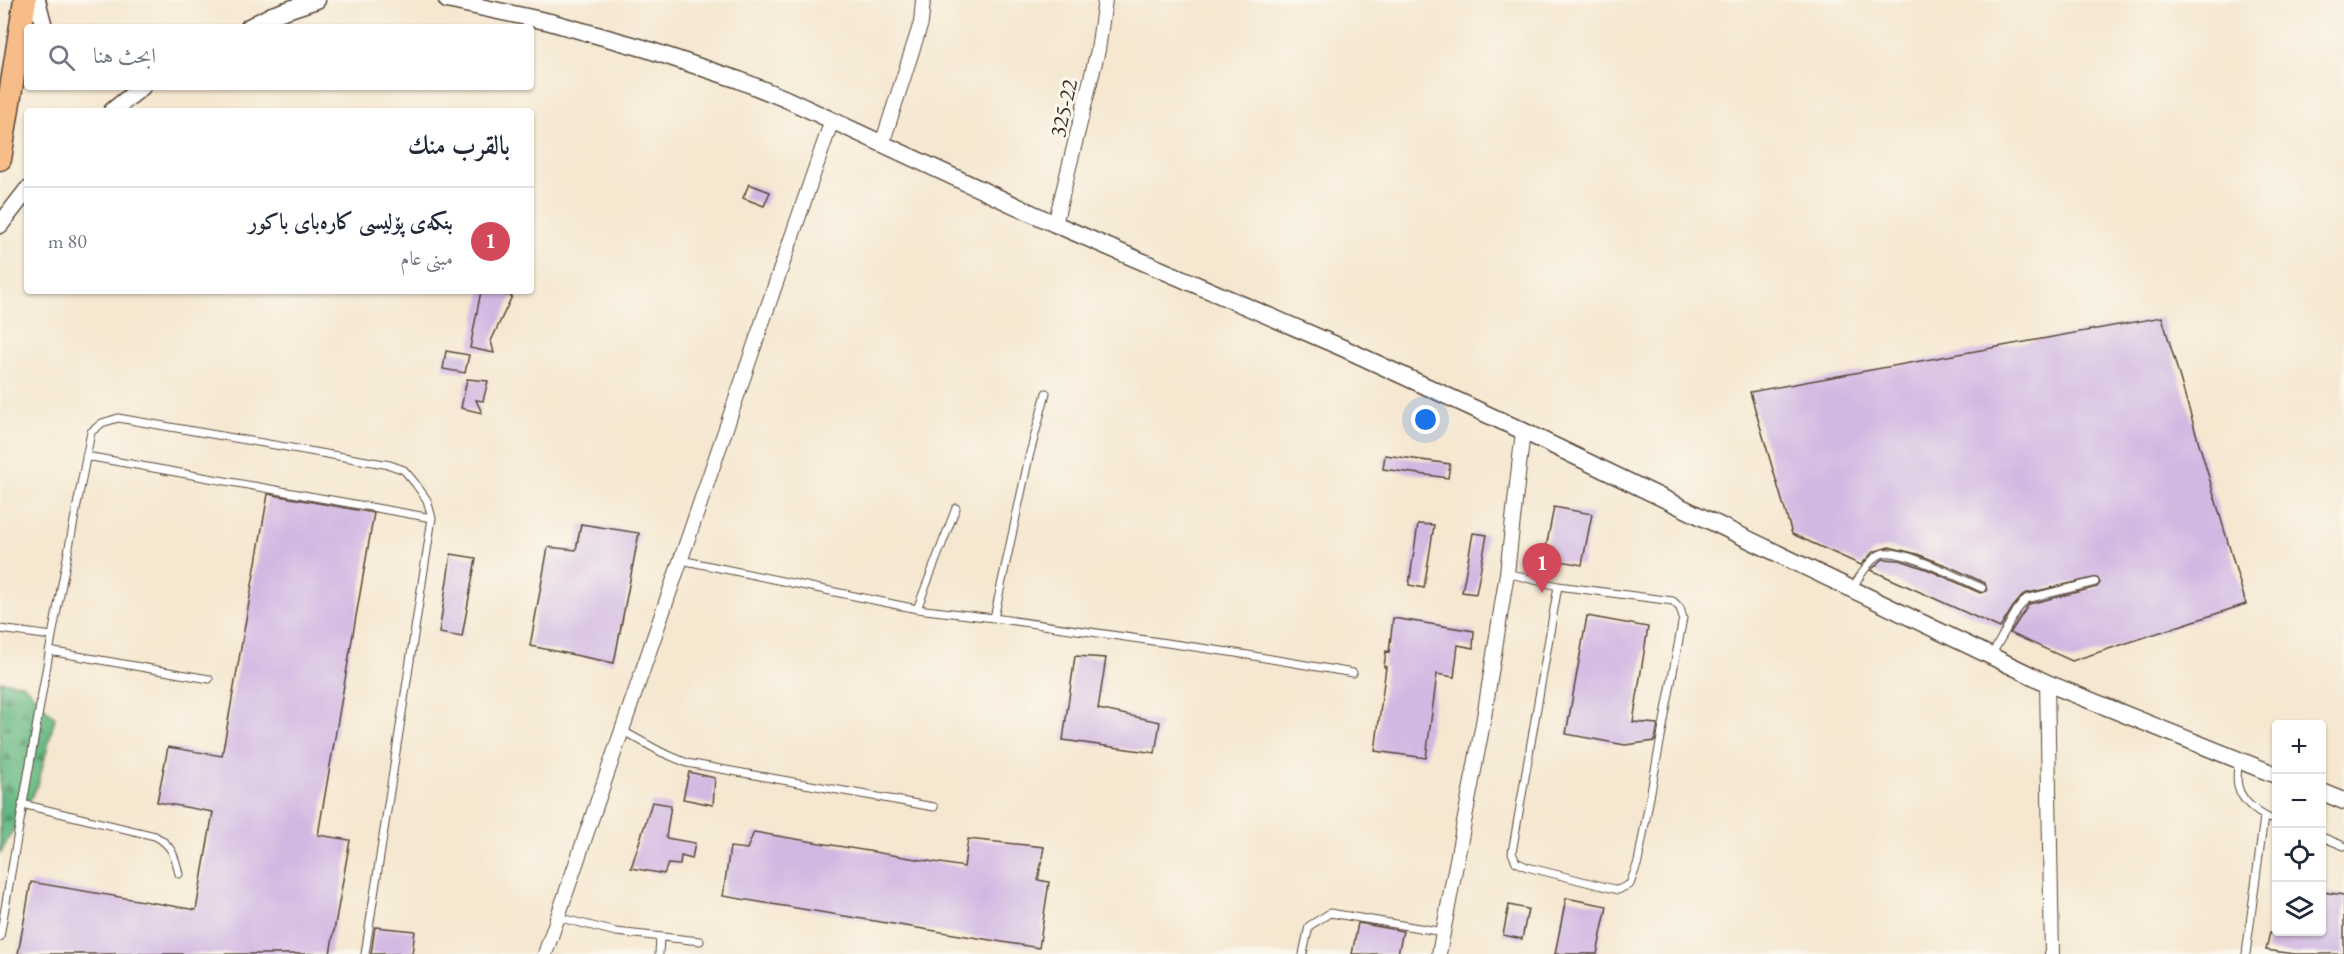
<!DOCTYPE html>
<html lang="ar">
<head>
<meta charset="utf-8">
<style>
	body { margin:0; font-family:"EB Garamond",Amiri,serif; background:#f2f2f3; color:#1f2937; direction:rtl }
	.controls { position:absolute; right:18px; bottom:18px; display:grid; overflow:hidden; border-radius:6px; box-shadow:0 2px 4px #0004 }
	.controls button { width:54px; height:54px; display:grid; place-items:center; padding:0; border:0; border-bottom:2px solid #e0e1e3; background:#fff; color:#1f2937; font:30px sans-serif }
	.you { position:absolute; left:1426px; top:420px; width:21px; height:21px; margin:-15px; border:4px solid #fff; border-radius:50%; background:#1a73e8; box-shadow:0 0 0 9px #1a73e833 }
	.badge { display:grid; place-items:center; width:39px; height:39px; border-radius:50%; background:#d1495b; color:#fff; font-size:20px; font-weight:700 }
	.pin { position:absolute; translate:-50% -50px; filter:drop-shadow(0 2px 3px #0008) }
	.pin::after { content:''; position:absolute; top:32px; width:21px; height:18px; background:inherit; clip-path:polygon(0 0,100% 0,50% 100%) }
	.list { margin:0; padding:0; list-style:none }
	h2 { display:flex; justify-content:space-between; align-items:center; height:78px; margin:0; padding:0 24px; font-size:26px }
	h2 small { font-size:20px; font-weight:400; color:#747a83 }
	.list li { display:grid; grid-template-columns:39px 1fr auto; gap:18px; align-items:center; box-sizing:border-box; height:108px; padding:0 24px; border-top:2px solid #e0e1e3 }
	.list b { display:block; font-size:22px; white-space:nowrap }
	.list p { margin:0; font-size:20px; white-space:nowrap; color:#747a83 }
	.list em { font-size:20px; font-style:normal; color:#747a83 }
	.icon { flex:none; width:33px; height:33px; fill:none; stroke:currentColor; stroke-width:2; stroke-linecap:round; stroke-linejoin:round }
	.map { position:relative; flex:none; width:2344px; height:954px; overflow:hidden; direction:ltr }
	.search { position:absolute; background:#fff; box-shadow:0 2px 4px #0004; left:24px; top:24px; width:510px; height:66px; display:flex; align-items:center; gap:15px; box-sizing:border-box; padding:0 21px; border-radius:6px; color:#747a83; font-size:22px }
	.panel { position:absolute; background:#fff; box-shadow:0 2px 4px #0004; left:24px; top:108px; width:510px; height:186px; border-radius:6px; direction:rtl }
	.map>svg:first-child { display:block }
</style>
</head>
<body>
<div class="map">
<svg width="2344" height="954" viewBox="0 0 2344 954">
	<defs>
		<pattern id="forest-firs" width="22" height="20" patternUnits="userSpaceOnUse" patternTransform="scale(1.5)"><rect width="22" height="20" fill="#68b883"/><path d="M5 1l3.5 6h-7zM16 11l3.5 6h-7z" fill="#57966b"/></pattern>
	</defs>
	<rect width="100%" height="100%" fill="#fbf7ec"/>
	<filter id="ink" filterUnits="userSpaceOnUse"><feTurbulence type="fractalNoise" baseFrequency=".0167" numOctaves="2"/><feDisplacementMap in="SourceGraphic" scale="12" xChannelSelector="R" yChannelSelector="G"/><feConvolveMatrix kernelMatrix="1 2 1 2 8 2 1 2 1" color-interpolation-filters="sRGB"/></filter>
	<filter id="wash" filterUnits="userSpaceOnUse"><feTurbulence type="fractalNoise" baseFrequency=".008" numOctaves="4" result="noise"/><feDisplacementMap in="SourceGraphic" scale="24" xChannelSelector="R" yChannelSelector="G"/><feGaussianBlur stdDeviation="1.35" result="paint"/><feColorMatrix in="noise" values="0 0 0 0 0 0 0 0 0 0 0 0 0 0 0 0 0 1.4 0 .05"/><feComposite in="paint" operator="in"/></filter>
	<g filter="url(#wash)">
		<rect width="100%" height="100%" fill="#f5e7d0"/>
		<path fill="url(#forest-firs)" stroke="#527150" stroke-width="1.5" d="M0,681L23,684L55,718L38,785L0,854Z"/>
		<g id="blocks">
			<path fill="#d1b8e2" d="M749,184L770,192L764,206L743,198Z
				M481,291H505L504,295L512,296L491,341L494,353L470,348Z
				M2162,317L2246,604L2072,661L2010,633L2029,604L2097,587L2100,583L2097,577L2024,594L2013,607L2000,628L1871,570L1883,559L1900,560L1929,570L1980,593L1987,591L1985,583L1948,566L1917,554L1889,547L1873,552L1861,565L1792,534L1750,392Z
				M446,351L469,355L465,373L443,369Z
				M467,379L488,381L483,401L476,400L482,413L461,408Z
				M1385,455L1450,464L1448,478L1383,469Z
				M268,494L374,513L318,835L350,840L330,954H18L31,882L196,910L213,812L157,802L168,747L222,756Z
				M1554,507L1592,514L1582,565L1544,558Z
				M581,524L639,533L614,663L530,646L548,547L576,550Z
				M1418,524L1434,525L1424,588L1409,585Z
				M1473,533L1487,535L1476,594L1462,592Z
				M451,554L476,558L462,637L439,633Z
				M1587,616L1648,627L1633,722L1658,724L1655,741L1625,745L1566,734Z
				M1393,618L1474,631L1473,648L1458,645L1454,677L1437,674L1426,758L1375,751L1386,667H1384L1386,651L1389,652Z
				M1075,656L1106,658L1098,709L1160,722L1155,753L1063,740Z
				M689,772L715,778L713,805L683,799Z
				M652,802L671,805L666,838L695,843L692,859L681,856L680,865L668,864L664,874L631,868Z
				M754,832L964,867L968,839L1044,847L1038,880L1049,882L1039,948L723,896L730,847L747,849Z
				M2322,892L2344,895V954H2295L2266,950L2270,932H2322Z
				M1566,898L1607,906L1597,954H1555Z
				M1509,905L1528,909L1522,939L1503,935Z
				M1358,923L1403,931L1398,954H1352Z
				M375,927L415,931L412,954H371Z"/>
		</g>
	</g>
	<g filter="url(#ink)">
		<use href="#blocks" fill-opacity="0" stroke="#574639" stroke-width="1.5"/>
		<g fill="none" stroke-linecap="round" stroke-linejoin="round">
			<defs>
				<path id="service" d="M86,456L432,518
					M681,560L917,609L994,618L1236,653L1353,673
					M1507,573L1558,586L1673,601L1680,608L1683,618L1638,862L1630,884L1618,890L1527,867L1516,862L1512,853L1558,586
					M1851,589C1860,578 1868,560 1881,554C1898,546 1963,580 1982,588
					M917,609L956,508
					M994,618L1029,457L1046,393
					M0,629L52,636L91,432L102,423L118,418L390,465L404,470L415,483L427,500L432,518L365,954
					M49,651L209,679
					M1991,656L2017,610L2026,599L2095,582
					M623,731L661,752L687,763L934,807
					M2238,762C2238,769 2236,779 2238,786C2242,803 2261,816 2276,821
					M22,804L155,836C172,845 175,856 179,874
					M2322,837L2344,846
					M557,917L616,932L700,941
					M0,937L52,636
					M659,954L660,937
					M1303,954L1309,926L1330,913L1443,932
					M2246,954L2264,817"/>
				<path id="minor" d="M882,144L921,23L923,0
					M1055,224L1098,50L1105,0
					M2047,683L2052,954
					M545,954L832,120
					M1439,954L1483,723L1507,573L1523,431"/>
				<path id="tertiary" d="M37,0L44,27
					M447,0L550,22L643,48L739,80L786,99L1055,224L1343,348L1523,431L2047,683L2276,775
					M249,27L272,15L317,0
					M112,111L142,87
					M0,225L27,190
					M2322,792L2344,801"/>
				<path id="trunk" d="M0,159L25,0"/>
			</defs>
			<use href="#service" stroke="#574639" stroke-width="9"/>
			<use href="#minor" stroke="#574639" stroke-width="16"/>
			<use href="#tertiary" stroke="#574639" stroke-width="19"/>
			<use href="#trunk" stroke="#574639" stroke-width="25"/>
			<use href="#service" stroke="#fff" stroke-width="7"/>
			<use href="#minor" stroke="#fff" stroke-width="14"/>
			<use href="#tertiary" stroke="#fff" stroke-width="16"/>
			<use href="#trunk" stroke="#f7bd88" stroke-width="22"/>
		</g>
	</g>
	<g text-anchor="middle" stroke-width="6" stroke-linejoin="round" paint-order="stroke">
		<g font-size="22" fill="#3b2a1e" stroke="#fbf7ec">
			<text transform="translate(1063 108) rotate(-77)" y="8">325-22</text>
		</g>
	</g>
</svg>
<div class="controls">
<button>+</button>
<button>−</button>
<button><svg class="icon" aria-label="locate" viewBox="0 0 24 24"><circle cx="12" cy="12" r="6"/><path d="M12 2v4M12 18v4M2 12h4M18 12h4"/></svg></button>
<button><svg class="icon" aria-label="layers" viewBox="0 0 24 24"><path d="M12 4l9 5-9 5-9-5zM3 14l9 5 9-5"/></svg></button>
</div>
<div class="you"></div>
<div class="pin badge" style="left:1542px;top:593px">1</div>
<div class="search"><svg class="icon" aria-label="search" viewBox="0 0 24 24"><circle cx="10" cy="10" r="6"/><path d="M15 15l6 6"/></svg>ابحث هنا</div>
<section class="panel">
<h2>بالقرب منك<small></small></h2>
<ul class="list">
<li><span class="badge">1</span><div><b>بنکەی پۆلیسی کارەبای باکور</b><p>مبنى عام</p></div><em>80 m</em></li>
</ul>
</section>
</div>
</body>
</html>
